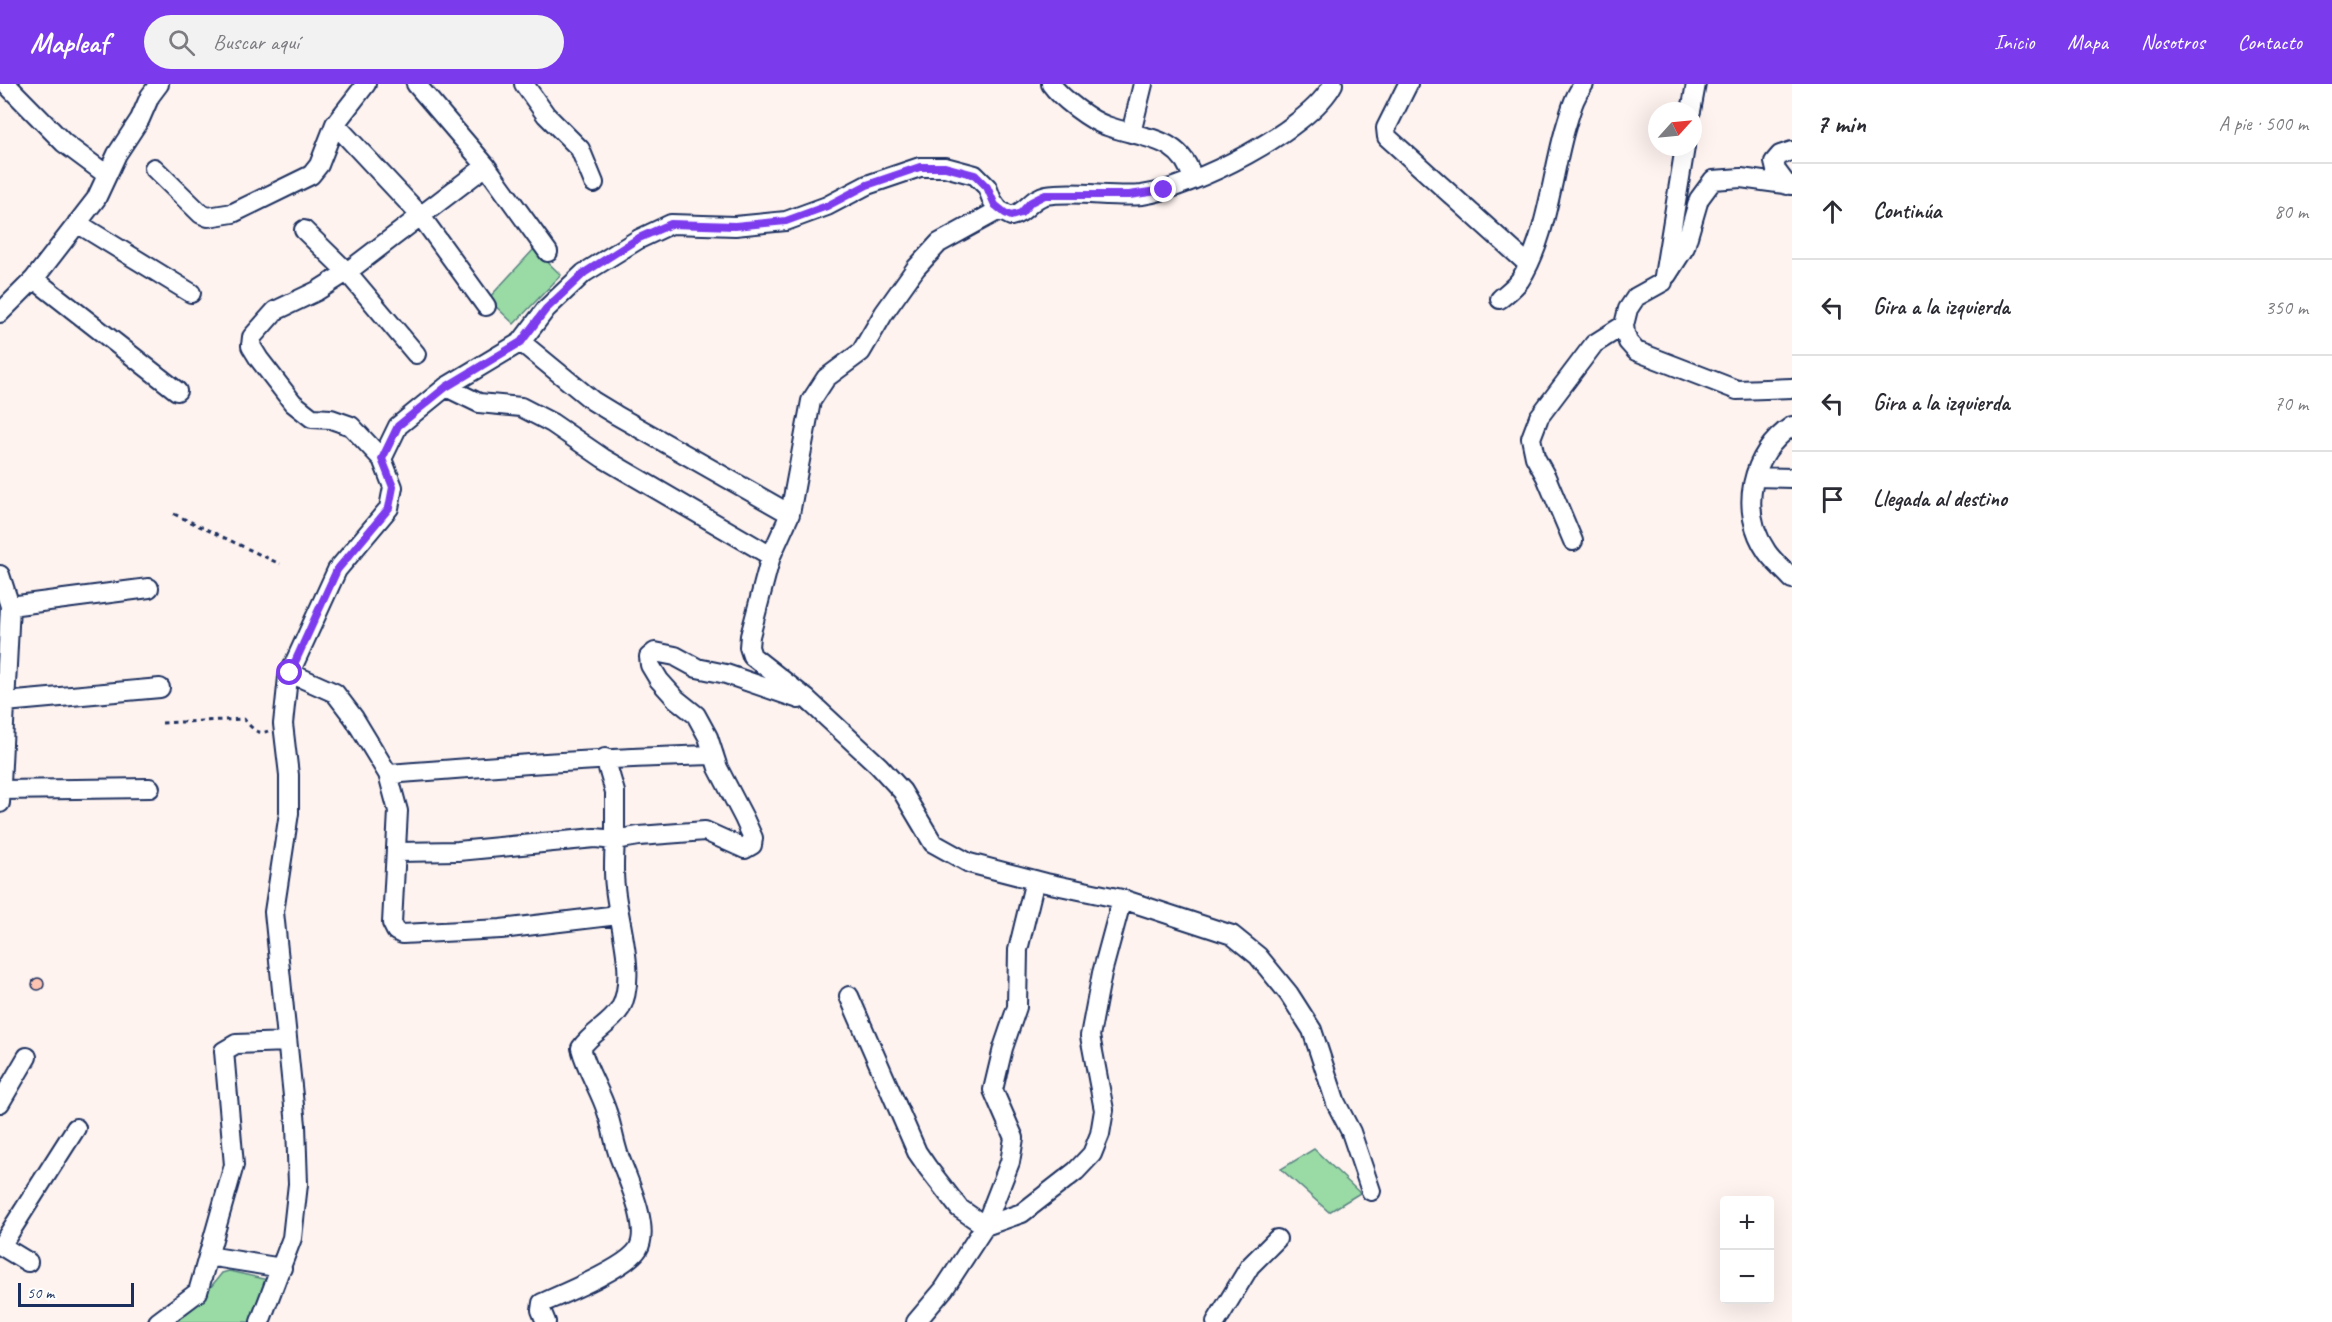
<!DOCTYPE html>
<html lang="es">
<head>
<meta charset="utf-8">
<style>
	body { margin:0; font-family:Caveat,sans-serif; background:#f2f2f3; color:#2b2b33 }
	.controls { position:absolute; right:18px; bottom:18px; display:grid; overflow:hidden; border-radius:6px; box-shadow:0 6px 24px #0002 }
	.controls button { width:54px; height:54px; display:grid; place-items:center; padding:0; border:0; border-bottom:2px solid #e1e1e2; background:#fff; color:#2b2b33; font:30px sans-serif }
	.compass { position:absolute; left:1648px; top:18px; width:54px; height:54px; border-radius:50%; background:#fff; box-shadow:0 6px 24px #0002; rotate:63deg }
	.scale { position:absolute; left:18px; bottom:15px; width:116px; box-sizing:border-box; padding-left:6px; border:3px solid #1b2f5e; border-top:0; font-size:16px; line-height:21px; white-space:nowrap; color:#1b2f5e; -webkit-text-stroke:4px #fff; paint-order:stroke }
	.stop { position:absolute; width:18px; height:18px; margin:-14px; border:4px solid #7c3aed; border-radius:50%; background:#fff }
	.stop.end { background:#7c3aed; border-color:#fff; box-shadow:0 2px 6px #0008 }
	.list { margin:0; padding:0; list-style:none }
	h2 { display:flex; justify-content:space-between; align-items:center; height:78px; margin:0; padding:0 24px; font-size:26px }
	h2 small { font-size:20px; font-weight:400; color:#7c7c81 }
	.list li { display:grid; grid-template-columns:39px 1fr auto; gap:18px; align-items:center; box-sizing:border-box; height:96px; padding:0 24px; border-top:2px solid #e1e1e2 }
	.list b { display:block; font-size:22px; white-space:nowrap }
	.list em { font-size:20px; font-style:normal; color:#7c7c81 }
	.icon { flex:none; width:33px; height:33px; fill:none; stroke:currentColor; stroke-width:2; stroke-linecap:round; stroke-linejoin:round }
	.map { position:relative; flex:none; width:1792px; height:1238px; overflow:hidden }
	header { display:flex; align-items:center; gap:36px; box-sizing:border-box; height:84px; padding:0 30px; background:#7c3aed; color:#fff }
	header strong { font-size:28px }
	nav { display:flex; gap:33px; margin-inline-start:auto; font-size:21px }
	.search { width:420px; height:54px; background:#f2f2f3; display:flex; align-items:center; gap:15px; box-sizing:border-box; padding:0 21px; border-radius:33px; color:#7c7c81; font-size:22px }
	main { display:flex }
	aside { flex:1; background:#fff }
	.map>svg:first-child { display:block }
</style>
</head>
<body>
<header>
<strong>Mapleaf</strong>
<div class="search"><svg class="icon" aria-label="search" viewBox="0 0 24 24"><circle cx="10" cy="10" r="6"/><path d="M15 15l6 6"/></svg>Buscar aquí</div>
<nav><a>Inicio</a><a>Mapa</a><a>Nosotros</a><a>Contacto</a></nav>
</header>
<main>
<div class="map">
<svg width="1792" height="1238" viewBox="0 0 1792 1238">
	<rect width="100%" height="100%" fill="#fef3ef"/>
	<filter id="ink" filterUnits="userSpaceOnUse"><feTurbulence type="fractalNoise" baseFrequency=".0167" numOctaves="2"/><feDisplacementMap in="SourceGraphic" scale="12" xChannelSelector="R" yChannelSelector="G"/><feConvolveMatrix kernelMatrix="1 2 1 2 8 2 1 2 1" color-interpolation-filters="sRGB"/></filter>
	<g filter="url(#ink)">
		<path fill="#99daa5" stroke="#5a8482" stroke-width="1.5" d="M534,165L561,191L514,240L488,215Z
			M1314,1065L1360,1109L1329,1128L1281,1085Z
			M229,1187L268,1196L254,1238H175L198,1219L222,1189Z"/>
		<path fill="#fcc4b1" stroke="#1b2f5e" stroke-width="1.5" d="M32 900a6 6 0 1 1 12 0a6 6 0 1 1-12 0Z"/>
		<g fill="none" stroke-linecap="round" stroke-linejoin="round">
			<defs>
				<path id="minor" d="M6,0L64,59L107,91
					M416,0L486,82L548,168
					M524,0L546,31L580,65L594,99
					M1051,0C1061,14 1091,37 1107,42C1143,55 1182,52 1193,96
					M1408,0L1386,44L1387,53L1528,180
					M1691,27L1696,0
					M335,40L420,131L486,222
					M1131,49L1143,0
					M1685,63L1663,198L1636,213L1628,225L1624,241L1625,249L1628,258L1636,267L1737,306L1792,304
					M154,84L201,130L208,133L233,129L311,91L319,81L335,40L366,0
					M1787,101L1776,86L1774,78L1780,71L1792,67
					M999,126L939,159L916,184L884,229L861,268L826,294L811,317L790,430L771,472L750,552L749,563L752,572L807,615L879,682L902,707L933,759L969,779L1046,799L1122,815L1232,851L1258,872L1289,910L1312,946L1336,1019L1351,1048L1371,1107
					M77,139L191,209
					M304,146L347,188L416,270
					M1667,191L1685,163L1699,115L1713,96L1741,94L1792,101
					M34,195L177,307
					M1500,215C1507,209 1515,203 1520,196C1547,155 1552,89 1566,42C1571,26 1574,12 1584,0
					M0,229L34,195L96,115L117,70L140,35L150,12L159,0
					M521,258L593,317L616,331L790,430
					M446,303L479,319L521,323L552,339L603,374L771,472
					M1792,342C1751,369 1738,426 1767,468C1774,478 1784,486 1792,495
					M382,375L351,342L331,335L312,334L293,319L259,275L251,262L252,253L275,227L317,207L347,188L486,82
					M1755,393L1792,394
					M1573,457L1546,393L1535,373L1531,354L1539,333L1594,260L1624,241
					M0,491L10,522L0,719
					M10,522L149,504
					M290,589L335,609L354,634L388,690L398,727L392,839L396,847L402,850L501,845L618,831
					M5,618L160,604
					M388,690C497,682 605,674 714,671
					M1,706L150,704
					M397,768L458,767L595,754L615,756V708L605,674
					M849,912L917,1068L928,1084L959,1124L985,1142L1022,1129L1076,1087L1092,1070L1100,1050L1104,1026L1090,952L1102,889L1122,815
					M0,1019L27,973
					M0,1161L28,1178
					M1,1162L76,1044
					M208,1172L282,1184
					M158,1238L198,1208L234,1081L224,967L236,960L287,958
					M260,1238L292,1154L298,1100L296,1041L274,828L289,729V691L283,640L288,593L337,486L389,424L393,403L382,375L398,342L446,303L521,258L546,225L584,189L639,155L671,140L735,142L786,137L827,122L867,101L920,83H945L975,91L987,103L992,116L999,126L1011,132C1025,130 1031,114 1046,111C1074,106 1113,114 1142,111C1193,104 1309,46 1333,0
					M546,1238L541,1226L542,1219C565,1209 626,1184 638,1165C651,1144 627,1094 619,1072C614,1058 612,1042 607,1028C600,1006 587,987 581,964C592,948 610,941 620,925C638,894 618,837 615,803C613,787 614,772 615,756L639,752L705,747L745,765L752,761L753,754L744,734L718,684L708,653L696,631L676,615L659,596L650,581L649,573L655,568L675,572L697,584L726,590L799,615
					M916,1238L944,1205L985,1142L1010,1078L1014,1054L993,1006L1003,964L1017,923L1018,866L1035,796
					M1216,1238L1250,1182L1277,1155"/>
			</defs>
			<use href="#minor" stroke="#1b2f5e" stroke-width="22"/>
			<path stroke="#1b2f5e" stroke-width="3" stroke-dasharray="4.5 4.5" stroke-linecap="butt" d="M174,430L280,480
				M162,639L244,635C251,643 257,652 268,647"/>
			<use href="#minor" stroke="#fff" stroke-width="18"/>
		</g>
	</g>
	<g fill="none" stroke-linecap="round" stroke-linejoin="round" filter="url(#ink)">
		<path stroke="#7c3aed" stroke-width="8" d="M290,589L337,486L389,424L393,403L382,375L398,342L446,303L521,258L546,225L584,189L639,154L671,140L735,142L786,137L827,122L867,101L920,83H945L975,91L987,103L995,121L1005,129L1011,132L1021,129L1031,118L1045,111H1129L1164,106"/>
	</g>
</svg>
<div class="controls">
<button>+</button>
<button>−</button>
</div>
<svg class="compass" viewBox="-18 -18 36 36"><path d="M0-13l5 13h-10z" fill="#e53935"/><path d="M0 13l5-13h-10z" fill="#7c7c81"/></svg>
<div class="scale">50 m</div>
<div class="stop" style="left:290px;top:589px"></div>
<div class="stop end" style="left:1164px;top:106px"></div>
</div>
<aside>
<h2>7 min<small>A pie · 500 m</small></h2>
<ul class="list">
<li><svg class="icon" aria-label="ahead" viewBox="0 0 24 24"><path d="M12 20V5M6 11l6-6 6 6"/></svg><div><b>Continúa</b></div><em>80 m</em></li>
<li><svg class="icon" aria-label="left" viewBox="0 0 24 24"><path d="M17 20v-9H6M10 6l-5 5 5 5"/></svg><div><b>Gira a la izquierda</b></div><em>350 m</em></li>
<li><svg class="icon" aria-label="left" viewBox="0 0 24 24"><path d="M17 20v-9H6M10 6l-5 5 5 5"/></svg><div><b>Gira a la izquierda</b></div><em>70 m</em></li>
<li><svg class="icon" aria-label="arrive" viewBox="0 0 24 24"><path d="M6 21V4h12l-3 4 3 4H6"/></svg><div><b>Llegada al destino</b></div></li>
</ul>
</aside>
</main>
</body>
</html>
